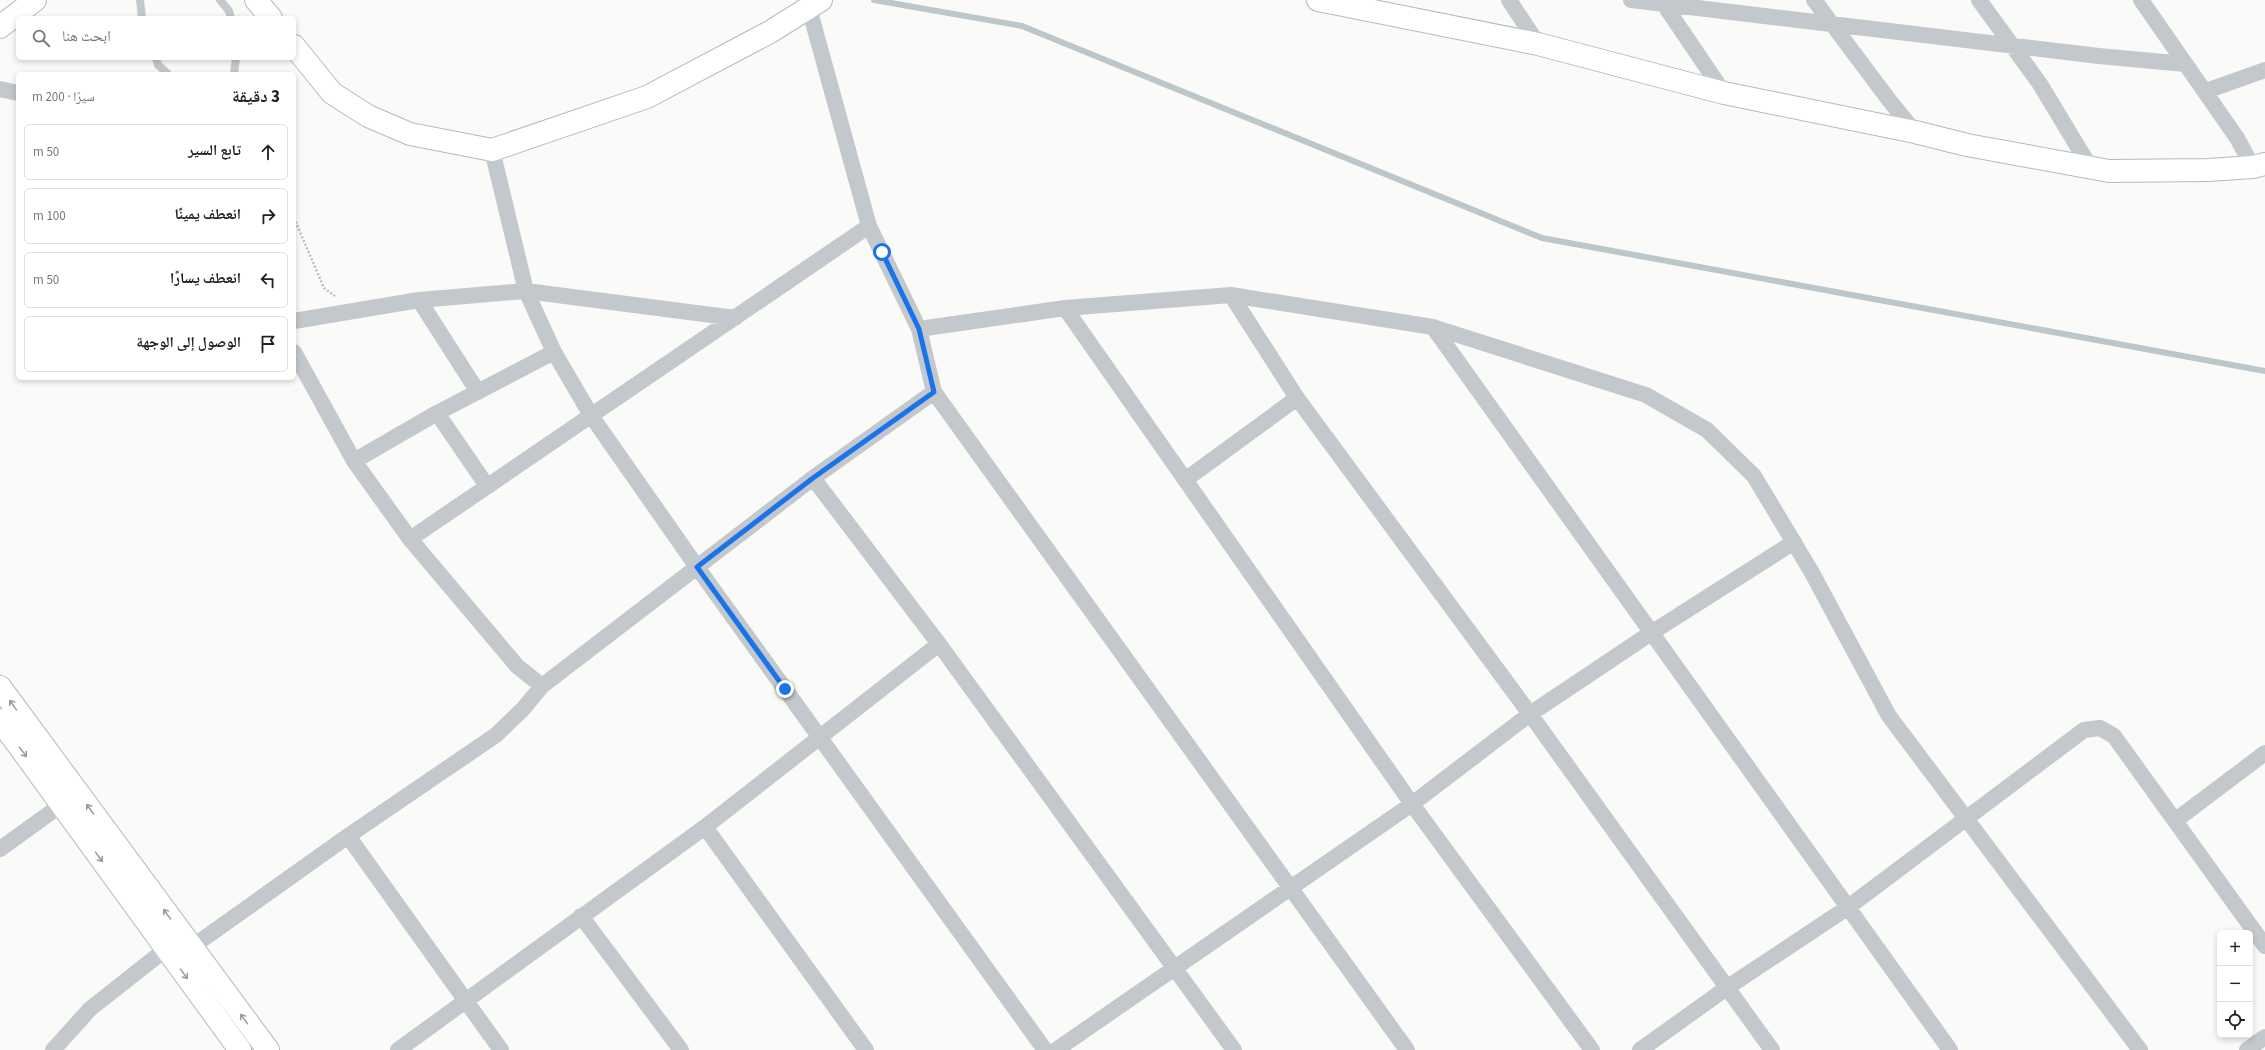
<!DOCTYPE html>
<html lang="ar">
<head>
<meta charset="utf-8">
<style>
	body { margin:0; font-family:"Source Sans 3","Noto Naskh Arabic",sans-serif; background:#f2f2f2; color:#222; direction:rtl }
	.controls { position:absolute; right:12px; bottom:12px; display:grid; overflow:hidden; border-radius:6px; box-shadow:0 2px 6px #0003 }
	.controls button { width:36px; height:36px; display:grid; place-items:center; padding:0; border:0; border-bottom:1px solid #e0e0e0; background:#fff; color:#222; font:20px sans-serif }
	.stop { position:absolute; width:12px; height:12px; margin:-9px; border:3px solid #1a73e8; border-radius:50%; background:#fff }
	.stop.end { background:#1a73e8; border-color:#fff; box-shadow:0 1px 4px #0008 }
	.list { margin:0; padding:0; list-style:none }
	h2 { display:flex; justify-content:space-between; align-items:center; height:52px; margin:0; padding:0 16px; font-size:17px }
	h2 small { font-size:13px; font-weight:400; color:#767676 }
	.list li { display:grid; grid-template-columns:26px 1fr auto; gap:12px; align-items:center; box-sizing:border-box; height:56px; margin:0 8px 8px; padding:0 8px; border:1px solid #e0e0e0; border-radius:6px }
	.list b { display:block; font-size:15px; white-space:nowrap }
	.list em { font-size:13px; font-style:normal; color:#767676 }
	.icon { flex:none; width:22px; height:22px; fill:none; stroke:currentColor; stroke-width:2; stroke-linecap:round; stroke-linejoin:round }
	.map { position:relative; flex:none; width:2265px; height:1050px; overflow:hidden; direction:ltr }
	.search { position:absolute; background:#fff; box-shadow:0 2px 6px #0003; left:16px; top:16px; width:280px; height:44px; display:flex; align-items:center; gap:10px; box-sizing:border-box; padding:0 14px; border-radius:6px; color:#767676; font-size:15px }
	.panel { position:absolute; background:#fff; box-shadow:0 2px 6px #0003; left:16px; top:72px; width:280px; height:308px; border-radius:6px; direction:rtl }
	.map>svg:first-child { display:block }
</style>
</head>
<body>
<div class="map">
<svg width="2265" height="1050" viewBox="0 0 2265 1050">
	<rect width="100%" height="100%" fill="#fafaf8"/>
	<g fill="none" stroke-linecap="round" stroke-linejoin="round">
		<path stroke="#bbc7cb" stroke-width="6" d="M874,0L1022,26L1542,238L2265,371"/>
		<defs>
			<path id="secondary" d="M256,0L271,18
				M1318,0L1538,44L1724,93L1915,132L1967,145L2109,171L2208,170L2253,167L2265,164
				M0,27L35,0
				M294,46L332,93L368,116L410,134L492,150L647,97L770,32L821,0
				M0,687L268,1050
				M0,720L240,1050"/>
		</defs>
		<use href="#secondary" stroke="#b3babf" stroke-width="24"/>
		<path stroke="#bbbfc2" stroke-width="2.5" stroke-dasharray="2 2" stroke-linecap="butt" d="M294,218L324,288L335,296"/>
		<path stroke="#c3c8cc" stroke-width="8" d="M140,0L142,18
			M220,0L229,11L231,18
			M156,58L158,65L168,74
			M234,74L236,58"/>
		<path stroke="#c3c8cc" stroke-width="16" d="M1509,0L1538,44
			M1631,0L2099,56L2185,64
			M1661,0L1724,93
			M1814,0L1889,100L1915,132
			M1979,0L2040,84L2090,167
			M2141,0L2237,138L2253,167
			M809,8L869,226L919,329L934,392L1407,1050
			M0,89L18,93
			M2206,91L2265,70
			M492,150L526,291L554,352L592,417L697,567L1045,1050
			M1231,295L1297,398L1530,714L1772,1050
			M419,300L478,392
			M1065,308L1412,804L1592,1050
			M294,321L419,300L526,291L735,318
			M1433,327L1950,1050
			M919,329L1065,308L1231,295L1433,327L1646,395L1707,430L1754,476L1811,571L1889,716L2140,1050
			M294,352L354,461L410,539L517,666L542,686L813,478L934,392
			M437,413L487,486
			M354,461L437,413L554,352
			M813,478L939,644L1234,1050
			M1185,480L1297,398
			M410,539L869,226
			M2176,820L2265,753
			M705,827L866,1050
			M348,836L496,735L523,709L542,686
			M0,849L61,805
			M581,916L681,1050
			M192,947L348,836L501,1050
			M53,1050L90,1009L166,949
			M398,1050L705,827L939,644
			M1056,1050L1412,804L1530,714L1651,633L1794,542
			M1640,1050L1728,987L1847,908L2084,730L2100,728L2114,736L2265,946
			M2247,1050L2265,1037"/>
		<use href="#secondary" stroke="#fff" stroke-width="22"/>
	</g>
	<defs><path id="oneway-shaft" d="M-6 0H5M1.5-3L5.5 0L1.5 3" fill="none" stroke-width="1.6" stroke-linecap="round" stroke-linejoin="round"/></defs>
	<g stroke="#939fa8">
		<use href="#oneway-shaft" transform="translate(13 705) rotate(-126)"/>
		<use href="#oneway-shaft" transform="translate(23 752) rotate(54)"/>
		<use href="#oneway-shaft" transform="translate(90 809) rotate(-126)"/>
		<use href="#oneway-shaft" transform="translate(99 857) rotate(54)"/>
		<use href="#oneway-shaft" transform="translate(167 914) rotate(-126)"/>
		<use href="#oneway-shaft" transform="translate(184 974) rotate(54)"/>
		<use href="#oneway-shaft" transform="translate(244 1019) rotate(-126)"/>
	</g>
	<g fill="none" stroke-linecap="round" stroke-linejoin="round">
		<path stroke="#1a73e8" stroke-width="5" d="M785,689L697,567L813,478L934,392L919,329L882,252"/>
	</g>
</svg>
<div class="controls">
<button>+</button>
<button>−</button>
<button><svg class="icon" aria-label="locate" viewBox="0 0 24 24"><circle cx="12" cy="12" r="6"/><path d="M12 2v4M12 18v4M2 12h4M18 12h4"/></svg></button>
</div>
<div class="stop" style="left:882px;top:252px"></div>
<div class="stop end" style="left:785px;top:689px"></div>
<div class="search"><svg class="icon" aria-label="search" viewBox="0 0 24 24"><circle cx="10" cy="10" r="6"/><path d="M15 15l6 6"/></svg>ابحث هنا</div>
<section class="panel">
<h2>3 دقيقة<small>سيرًا · 200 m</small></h2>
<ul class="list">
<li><svg class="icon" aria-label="ahead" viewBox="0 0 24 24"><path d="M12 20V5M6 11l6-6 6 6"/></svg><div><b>تابع السير</b></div><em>50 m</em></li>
<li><svg class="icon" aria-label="right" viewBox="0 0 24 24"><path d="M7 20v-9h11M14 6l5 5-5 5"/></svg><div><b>انعطف يمينًا</b></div><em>100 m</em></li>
<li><svg class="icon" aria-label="left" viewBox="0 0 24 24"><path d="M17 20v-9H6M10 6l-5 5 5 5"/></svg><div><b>انعطف يسارًا</b></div><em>50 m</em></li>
<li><svg class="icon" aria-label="arrive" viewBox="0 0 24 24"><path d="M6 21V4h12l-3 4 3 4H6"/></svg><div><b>الوصول إلى الوجهة</b></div></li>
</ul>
</section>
</div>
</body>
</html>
